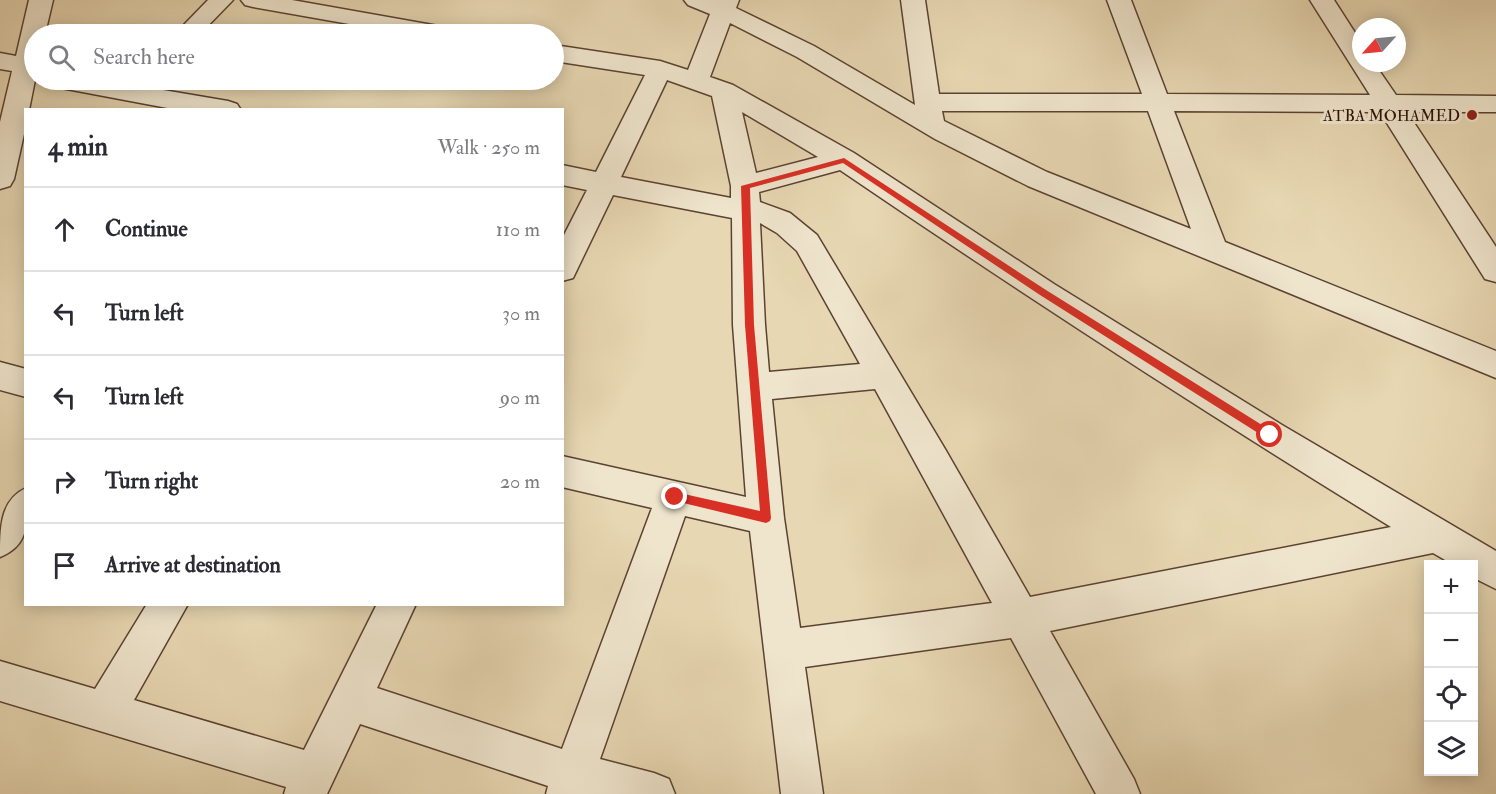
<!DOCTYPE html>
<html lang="en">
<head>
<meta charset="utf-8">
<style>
	body { margin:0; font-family:"IM FELL Double Pica",serif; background:#f2f2f3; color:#2b2b33 }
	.controls { position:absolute; right:18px; bottom:18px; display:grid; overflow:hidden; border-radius:0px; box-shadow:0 3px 15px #0003 }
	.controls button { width:54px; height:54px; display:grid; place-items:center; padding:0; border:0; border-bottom:2px solid #e1e1e2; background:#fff; color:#2b2b33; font:30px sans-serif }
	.compass { position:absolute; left:1352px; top:18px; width:54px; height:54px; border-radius:50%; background:#fff; box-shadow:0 3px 15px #0003; rotate:243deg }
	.stop { position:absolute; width:18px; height:18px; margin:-14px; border:4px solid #d93025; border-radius:50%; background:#fff }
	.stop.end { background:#d93025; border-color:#fff; box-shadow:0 2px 6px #0008 }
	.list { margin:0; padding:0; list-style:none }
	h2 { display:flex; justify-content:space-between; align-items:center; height:78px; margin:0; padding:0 24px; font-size:26px }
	h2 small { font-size:20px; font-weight:400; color:#7c7c81 }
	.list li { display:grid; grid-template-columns:39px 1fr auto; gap:18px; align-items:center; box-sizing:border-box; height:84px; padding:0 24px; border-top:2px solid #e1e1e2 }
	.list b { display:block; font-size:22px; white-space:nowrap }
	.list em { font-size:20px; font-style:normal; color:#7c7c81 }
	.icon { flex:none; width:33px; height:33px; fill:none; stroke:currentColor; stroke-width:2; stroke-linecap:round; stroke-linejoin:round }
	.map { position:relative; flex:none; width:1496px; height:794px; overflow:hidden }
	.search { position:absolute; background:#fff; box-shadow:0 3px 15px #0003; left:24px; top:24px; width:540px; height:66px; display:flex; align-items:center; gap:15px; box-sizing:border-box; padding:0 21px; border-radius:33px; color:#7c7c81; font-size:22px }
	.panel { position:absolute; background:#fff; box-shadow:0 3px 15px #0003; left:24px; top:108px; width:540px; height:498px; border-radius:0px }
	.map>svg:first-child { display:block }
</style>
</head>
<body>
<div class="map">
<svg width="1496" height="794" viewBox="0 0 1496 794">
	<rect width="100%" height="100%" fill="#e7d7b2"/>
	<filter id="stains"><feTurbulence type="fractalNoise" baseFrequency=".00333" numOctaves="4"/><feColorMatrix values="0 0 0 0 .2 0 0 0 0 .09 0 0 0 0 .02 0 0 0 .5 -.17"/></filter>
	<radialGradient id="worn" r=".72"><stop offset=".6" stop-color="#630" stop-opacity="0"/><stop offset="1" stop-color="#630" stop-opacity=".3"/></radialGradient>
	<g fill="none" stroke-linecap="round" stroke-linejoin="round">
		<defs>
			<path id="street" d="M29,0H53L45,34H34L35,80L29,110H26V125L14,179L10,186L0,189V122L12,71L0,69V53L16,56Z
				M208,0H233L200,34H175Z
				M241,0H292L444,27L452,29L456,34H406L253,7L245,5Z
				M684,0H739L736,8L814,46L915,105L901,0H925L939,94H1142L1107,0H1131L1167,94L1370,95L1310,0H1334L1361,42V63H1374L1396,95L1496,96V112H1407L1496,247V282L1485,279L1380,112L1174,111L1225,242L1496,351V378L1028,186L935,139L797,57L730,23L710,77L733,85L854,153L1054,284L1282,425L1496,551V589L1474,578V564H1452L1433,553L1050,631L1134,779L1140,794H1096L1011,638L805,667L823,794H781L750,531L685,516L600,759L654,773L669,779L675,794H546L548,786L360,724L327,794H284L286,787L0,701V661L95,689L147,604H188L134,700L304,750L377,604H416L377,688L562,749L652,508L562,487V456L746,497L733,325L732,218L613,195L573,278L562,281V239L587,190L562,185V165L596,172L645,75L554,61V45L660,61L688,70L710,14L688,5ZM667,80L712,96L731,186V198L621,177ZM942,111H1148L1191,229L1047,172L944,121ZM742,112L818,157L756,173ZM840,170C1021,293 1204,412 1391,527L1030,597L945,449L817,235L790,213L760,202L759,192ZM760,223L777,233L797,251L860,364L769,372L765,325ZM875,389L992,603L800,628L784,518L772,399Z
				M48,80H104L228,101L237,104L241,110H178L61,88L52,86Z
				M0,362L26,369V397L0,390Z
				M26,488C26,517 33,544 0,557C0,528 0,500 26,488Z"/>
		</defs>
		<use href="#street" stroke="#5c4232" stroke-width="3"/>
		<use href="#street" fill="#efe5cd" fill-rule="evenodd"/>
	</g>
	<path fill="#d93025" d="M844,158L1046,290L1273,432V438H1266L1040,295L843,163L750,188L754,325L771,518L770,521L766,523L671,500L669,497L675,492L760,511L745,325L741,186Z"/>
	<circle fill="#8f2418" stroke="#efe5cd" stroke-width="2" cx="1472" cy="115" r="6"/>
	<g text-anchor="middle" stroke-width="6" stroke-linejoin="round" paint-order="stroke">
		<g font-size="16" fill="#2e1107" stroke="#efe5cd" text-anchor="end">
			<text x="1460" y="121">ATBA MOHAMED</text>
		</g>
	</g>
	<rect width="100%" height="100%" filter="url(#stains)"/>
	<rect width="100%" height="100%" fill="url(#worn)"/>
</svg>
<div class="controls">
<button>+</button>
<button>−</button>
<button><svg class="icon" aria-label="locate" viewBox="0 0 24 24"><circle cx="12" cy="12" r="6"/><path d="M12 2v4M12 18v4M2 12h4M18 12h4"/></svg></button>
<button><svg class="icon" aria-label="layers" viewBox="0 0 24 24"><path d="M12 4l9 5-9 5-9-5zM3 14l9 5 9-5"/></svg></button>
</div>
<svg class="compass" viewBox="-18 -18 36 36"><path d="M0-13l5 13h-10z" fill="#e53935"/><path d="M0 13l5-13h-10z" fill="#7c7c81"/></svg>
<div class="stop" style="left:1270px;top:435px"></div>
<div class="stop end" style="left:675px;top:497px"></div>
<div class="search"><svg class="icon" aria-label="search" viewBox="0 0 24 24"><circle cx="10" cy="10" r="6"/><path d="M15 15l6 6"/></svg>Search here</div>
<section class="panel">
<h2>4 min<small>Walk · 250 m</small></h2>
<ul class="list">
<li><svg class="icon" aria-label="ahead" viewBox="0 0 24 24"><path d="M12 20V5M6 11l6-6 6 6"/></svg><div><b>Continue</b></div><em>110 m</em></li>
<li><svg class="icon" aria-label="left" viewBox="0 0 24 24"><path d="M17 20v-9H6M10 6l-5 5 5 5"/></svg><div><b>Turn left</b></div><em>30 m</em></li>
<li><svg class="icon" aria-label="left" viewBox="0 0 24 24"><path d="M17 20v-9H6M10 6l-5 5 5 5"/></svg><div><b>Turn left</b></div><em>90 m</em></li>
<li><svg class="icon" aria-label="right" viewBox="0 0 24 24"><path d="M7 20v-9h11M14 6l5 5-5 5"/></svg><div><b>Turn right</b></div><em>20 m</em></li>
<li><svg class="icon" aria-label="arrive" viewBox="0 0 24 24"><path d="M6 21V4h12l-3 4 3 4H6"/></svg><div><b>Arrive at destination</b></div></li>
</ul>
</section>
</div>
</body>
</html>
